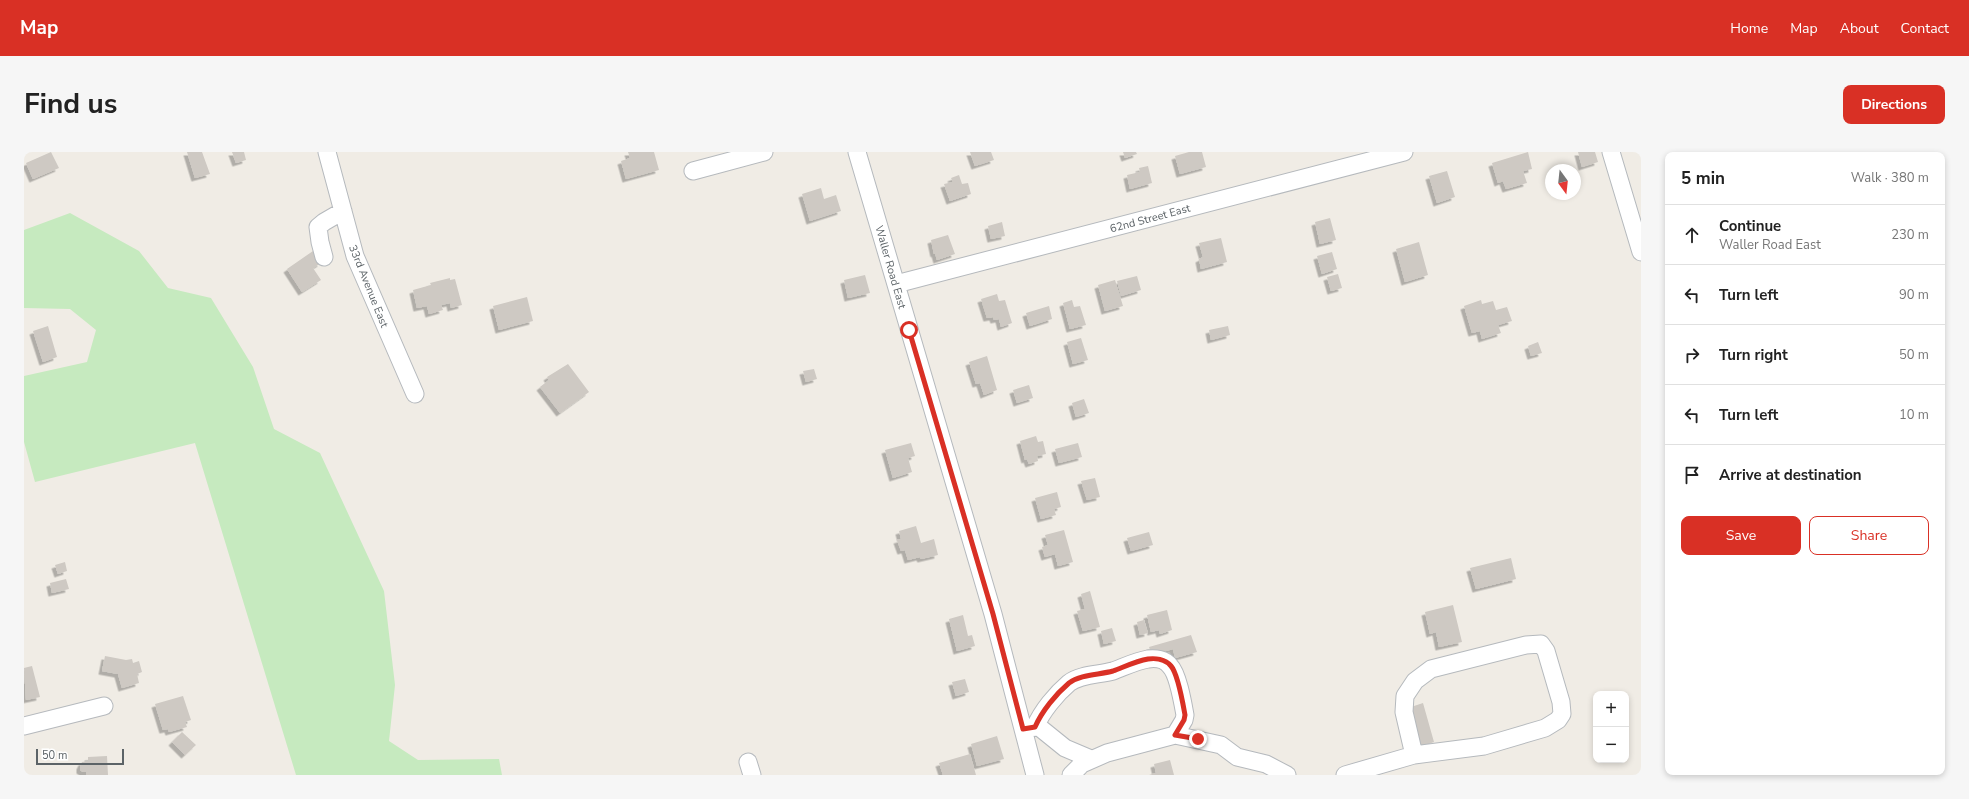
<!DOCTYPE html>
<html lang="en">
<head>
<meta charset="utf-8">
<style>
	body { margin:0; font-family:"Nunito Sans",sans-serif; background:#f6f6f6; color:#222 }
	.controls { position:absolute; right:12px; bottom:12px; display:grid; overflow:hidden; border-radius:8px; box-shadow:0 2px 6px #0003 }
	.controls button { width:36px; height:36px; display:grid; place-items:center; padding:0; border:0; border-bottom:1px solid #e0e0e0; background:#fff; color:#222; font:20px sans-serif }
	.compass { position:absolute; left:1521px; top:12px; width:36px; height:36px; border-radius:50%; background:#fff; box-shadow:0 2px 6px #0003; rotate:165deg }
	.scale { position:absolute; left:12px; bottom:10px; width:88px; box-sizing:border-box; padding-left:4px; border:2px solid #5c6367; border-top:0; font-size:11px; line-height:14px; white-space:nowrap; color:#5c6367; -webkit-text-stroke:3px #fff; paint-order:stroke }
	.stop { position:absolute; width:12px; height:12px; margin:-9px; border:3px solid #d93025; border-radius:50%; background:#fff }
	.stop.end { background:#d93025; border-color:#fff; box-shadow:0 1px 4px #0008 }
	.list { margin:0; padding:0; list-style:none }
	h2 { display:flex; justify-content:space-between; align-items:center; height:52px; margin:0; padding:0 16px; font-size:17px }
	h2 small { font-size:13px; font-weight:400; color:#767676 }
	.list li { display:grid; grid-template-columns:26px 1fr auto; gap:12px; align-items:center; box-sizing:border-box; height:60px; padding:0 16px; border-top:1px solid #e0e0e0 }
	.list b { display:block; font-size:15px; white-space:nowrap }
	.list p { margin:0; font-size:13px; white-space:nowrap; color:#767676 }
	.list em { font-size:13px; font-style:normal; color:#767676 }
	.actions { display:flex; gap:8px; padding:12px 16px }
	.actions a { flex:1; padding:9px 0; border:1px solid #d93025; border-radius:8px; text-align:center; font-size:14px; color:#d93025 }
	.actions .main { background:#d93025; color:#fff }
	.icon { flex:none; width:22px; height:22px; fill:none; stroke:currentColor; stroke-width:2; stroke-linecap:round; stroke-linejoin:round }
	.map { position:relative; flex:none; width:1617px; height:623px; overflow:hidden; border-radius:8px }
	header { display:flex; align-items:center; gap:24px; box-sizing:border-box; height:56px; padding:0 20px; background:#d93025; color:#fff }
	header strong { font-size:19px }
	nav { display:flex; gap:22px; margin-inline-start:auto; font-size:14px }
	.intro { display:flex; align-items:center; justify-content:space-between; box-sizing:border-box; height:96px; padding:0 24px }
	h1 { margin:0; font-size:28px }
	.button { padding:10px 18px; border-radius:8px; background:#d93025; color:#fff; font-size:14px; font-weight:700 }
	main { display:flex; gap:24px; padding:0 24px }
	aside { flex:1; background:#fff; border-radius:8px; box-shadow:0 2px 6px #0003 }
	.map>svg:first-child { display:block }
</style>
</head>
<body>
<header>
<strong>Map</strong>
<nav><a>Home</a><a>Map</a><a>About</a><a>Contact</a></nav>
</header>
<div class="intro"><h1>Find us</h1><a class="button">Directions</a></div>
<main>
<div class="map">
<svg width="1617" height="623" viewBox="0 0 1617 623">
	<defs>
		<filter id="shadow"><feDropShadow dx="-3.5" dy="3.5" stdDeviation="0" flood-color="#0004"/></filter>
	</defs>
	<rect width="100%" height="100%" fill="#f0ece5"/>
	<path fill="#c6eabf" d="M46,61L115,99L144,136L187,146L229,215L250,277L296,301L360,439L371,533L365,589L394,608L475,607L478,623H272L171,291L11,330L0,290V224L63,210L72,178L46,157L0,156V78Z"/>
	<path fill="#cec9c3" filter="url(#shadow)" d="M27,0L35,16L9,27L2,11Z
		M163,0H178L186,22L171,26Z
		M208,0H220L222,8L212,11Z
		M604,0H630L635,18L602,27L597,9L606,6Z
		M946,0H967L970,8L951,14Z
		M1099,0H1112L1113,2L1101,6Z
		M1165,0H1178L1182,15L1156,22L1151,4Z
		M1504,0L1508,17L1499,19L1503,31L1482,37L1479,29L1474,31L1468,11Z
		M1554,0H1571L1574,10L1558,15Z
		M1124,14L1128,31L1106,37L1103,23L1116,20L1115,16Z
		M1423,19L1431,45L1413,51L1405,24Z
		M935,23L938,32L944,31L947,42L926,49L920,32L929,30L927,26Z
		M797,36L800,47L812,43L817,59L786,69L778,42Z
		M1306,66L1312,88L1296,92L1291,70Z
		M978,70L981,84L967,87L964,74Z
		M924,83L931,102L913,108L911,101L910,102L907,88Z
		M1197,86L1203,110L1177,117L1175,107L1179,105L1175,91Z
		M1395,90L1404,123L1381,130L1372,97Z
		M289,99L297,111L289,116L297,128L278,140L263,117Z
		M1308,100L1313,117L1298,122L1293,104Z
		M1314,122L1318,136L1307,139L1303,125Z
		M841,123L846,141L824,146L820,128Z
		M1113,124L1117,138L1097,144L1093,129Z
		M426,126V128L431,127L438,153L427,156L426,151L417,153L419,158L405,162L403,154L393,156L389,138L407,133L406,131Z
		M1091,128L1099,154L1081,159L1074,133Z
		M973,142L975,149L981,148L988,171L977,175L975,167L970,168L969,165L963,166L957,147Z
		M503,145L509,169L475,178L469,154Z
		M1048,148L1050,155L1056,154L1062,173L1046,177L1039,151Z
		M1457,148L1458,152L1469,149L1472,158L1483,155L1488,169L1474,173L1477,181L1458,187L1456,179L1448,181L1440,154Z
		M1025,154L1028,167L1006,174L1002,161Z
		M24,174L33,205L19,210L9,179Z
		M1204,174L1206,183L1187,188L1185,178Z
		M1057,186L1064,208L1049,212L1043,190Z
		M1514,190L1518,201L1507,204L1504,194Z
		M963,204L973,238L960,243L956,231L952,232L945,210Z
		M544,212L565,240L536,261L516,235L525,228L523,225Z
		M790,217L793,227L782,230L779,219Z
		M1005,233L1009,246L993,251L989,238Z
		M1060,247L1065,261L1052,265L1048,251Z
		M1012,284L1014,290L1019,289L1022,302L1013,304L1014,309L1005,312L1003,307L1001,308L996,289Z
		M887,291L891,304L884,306L888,320L869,326L861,298Z
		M1054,291L1058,305L1035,311L1031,297Z
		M1071,326L1076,345L1063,348L1057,329Z
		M1033,340L1037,355L1030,357L1032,363L1017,367L1011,346Z
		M892,374L897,391L910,387L914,403L897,407L896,405L884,408L881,398L877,399L873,388L877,387L875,379Z
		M1040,378L1049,410L1034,414L1031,402L1021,405L1018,395L1024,393L1021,383Z
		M1125,380L1129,393L1107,399L1103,386Z
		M1487,406L1492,427L1452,437L1446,416Z
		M41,410L43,419L34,422L31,413Z
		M42,427L45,437L28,441L26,431Z
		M1066,439L1076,475L1059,479L1053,459L1061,457L1057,442Z
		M1429,453L1438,490L1415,495L1412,480L1406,482L1401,460Z
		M1143,458L1148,478L1136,482L1135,478L1127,480L1123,463Z
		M939,463L944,484L948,483L951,494L933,499L925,467Z
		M1120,468L1124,481L1116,483L1113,470Z
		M1088,476L1092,489L1080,492L1077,479Z
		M1167,483L1173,500L1151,506L1149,497L1128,503L1125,495Z
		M81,504L102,508L108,507L109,511L115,509L118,520L113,522L115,531L98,536L94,522L78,519Z
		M8,514L16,545L2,548L0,516Z
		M941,527L945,540L932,544L928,530Z
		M159,544L167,568L161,570L163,575L145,580L144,577L139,578L131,552Z
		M1399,551L1410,590L1396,595L1384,556Z
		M158,580L172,593L161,603L148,590Z
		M973,584L980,607L953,614L947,592Z
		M946,602L952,623H919L915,611Z
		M83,604L84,623H62V620H59L56,618V614L58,610L64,609V605Z
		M1146,608L1150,623H1125L1132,621L1130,612Z"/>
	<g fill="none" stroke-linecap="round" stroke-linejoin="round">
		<defs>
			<path id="minor" d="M303,0L331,104L391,242
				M833,0L969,462L1011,623
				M1587,0L1617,100
				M669,19L740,0
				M300,105L296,90L294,75L300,70L319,59
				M872,132L1380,0
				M0,574L80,554
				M1011,575C1018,559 1032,542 1045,531C1057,522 1075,523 1089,519C1100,515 1112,509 1124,507C1131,506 1141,507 1146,514C1154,522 1159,552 1161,563L1160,568L1151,583
				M1001,576L1015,575L1041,596L1067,607
				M724,610L728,623
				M1047,623L1058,612L1083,601L1151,583L1197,593L1213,605L1242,612L1263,623
				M1321,623L1390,603L1460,594L1521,576L1534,568L1538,562L1537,550L1522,499L1517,492L1502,493L1407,517L1391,529L1381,544L1380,560L1390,603"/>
		</defs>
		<use href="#minor" stroke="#b5b9bd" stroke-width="19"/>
		<use href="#minor" stroke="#fff" stroke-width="17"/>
	</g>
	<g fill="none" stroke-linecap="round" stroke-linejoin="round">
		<path stroke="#d93025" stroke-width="5" d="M885,178L969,462L999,577L1011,575C1018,559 1032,542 1045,531C1057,522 1075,523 1089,519C1100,515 1112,509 1124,507C1131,506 1141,507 1147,514C1154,522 1159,552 1161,563L1160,568L1151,583L1174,587"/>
	</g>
	<g text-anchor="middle" stroke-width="3" stroke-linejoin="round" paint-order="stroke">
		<g font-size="11" fill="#5c6367" stroke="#fff">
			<text transform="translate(1126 66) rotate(-15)" y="4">62nd Street East</text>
			<text transform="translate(867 115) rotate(74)" y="4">Waller Road East</text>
			<text transform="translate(345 134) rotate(68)" y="4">33rd Avenue East</text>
		</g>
	</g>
</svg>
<div class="controls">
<button>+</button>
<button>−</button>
</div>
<svg class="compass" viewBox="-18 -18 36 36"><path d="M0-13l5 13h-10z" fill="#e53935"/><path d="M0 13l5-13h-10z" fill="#767676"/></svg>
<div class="scale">50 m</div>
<div class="stop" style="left:885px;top:178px"></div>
<div class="stop end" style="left:1174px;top:587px"></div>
</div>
<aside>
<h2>5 min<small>Walk · 380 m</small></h2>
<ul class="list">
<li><svg class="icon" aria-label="ahead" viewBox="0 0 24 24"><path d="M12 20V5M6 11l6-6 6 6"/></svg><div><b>Continue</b><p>Waller Road East</p></div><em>230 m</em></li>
<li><svg class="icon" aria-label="left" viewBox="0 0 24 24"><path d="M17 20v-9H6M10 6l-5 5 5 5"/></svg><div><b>Turn left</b></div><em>90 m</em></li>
<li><svg class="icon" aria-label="right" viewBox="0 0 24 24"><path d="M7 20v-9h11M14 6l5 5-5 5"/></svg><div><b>Turn right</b></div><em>50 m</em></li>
<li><svg class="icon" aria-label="left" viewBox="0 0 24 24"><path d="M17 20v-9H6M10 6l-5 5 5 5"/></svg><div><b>Turn left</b></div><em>10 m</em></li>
<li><svg class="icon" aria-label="arrive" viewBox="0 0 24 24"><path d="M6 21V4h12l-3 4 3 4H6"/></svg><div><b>Arrive at destination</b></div></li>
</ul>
<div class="actions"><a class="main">Save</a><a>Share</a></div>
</aside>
</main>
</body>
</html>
